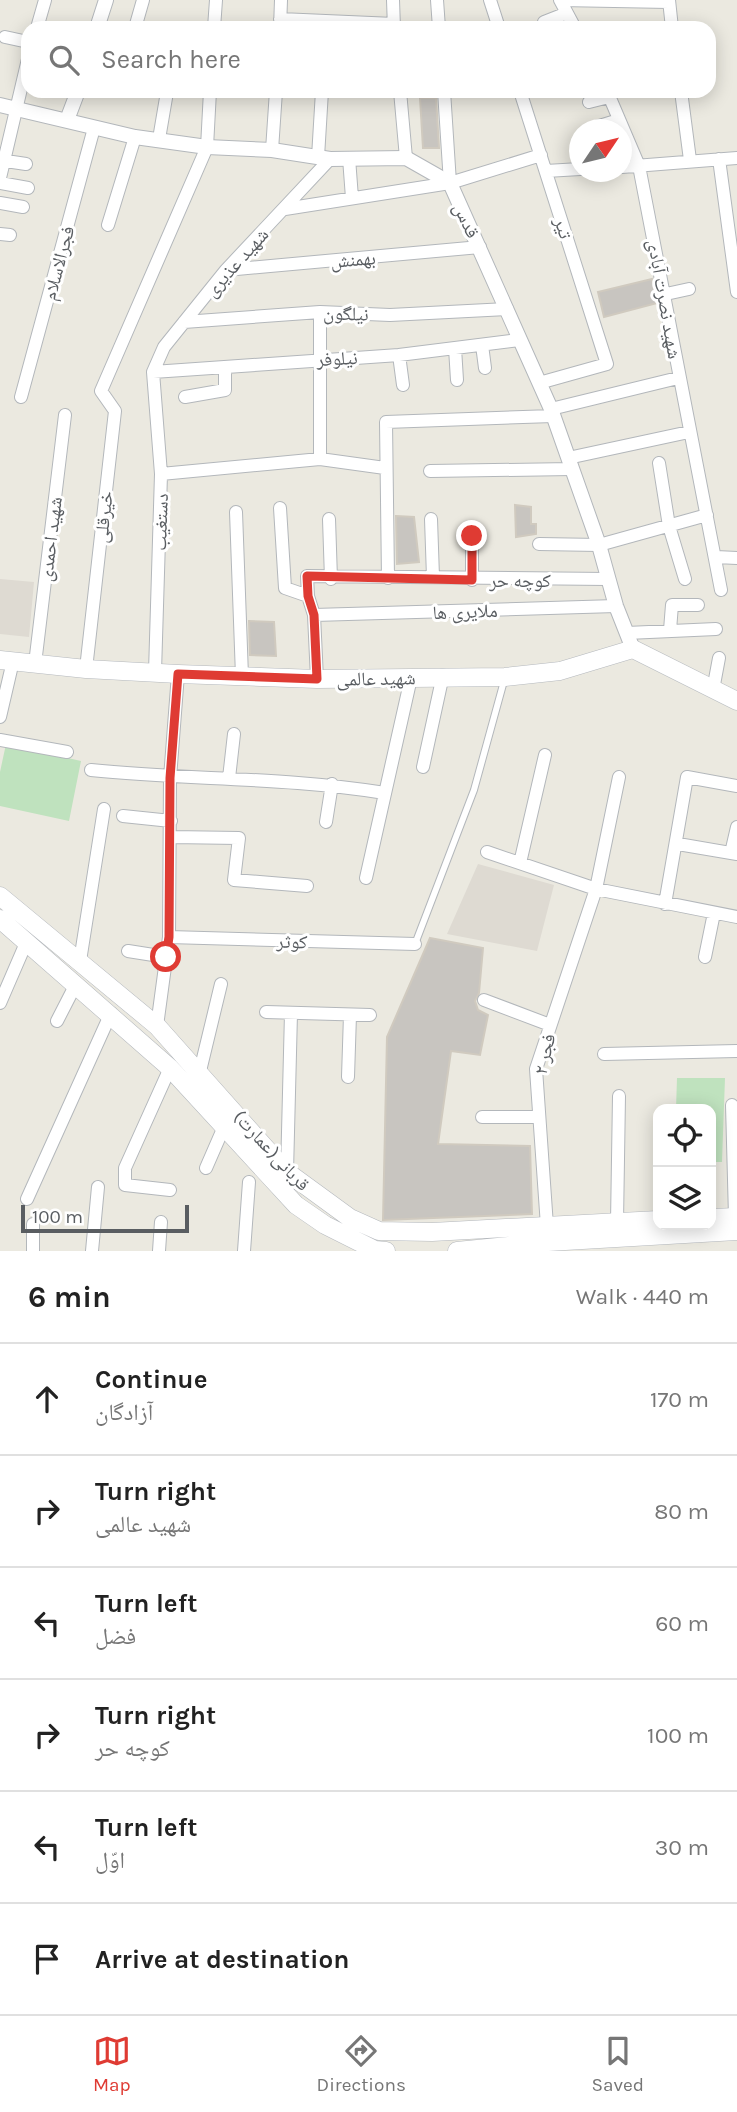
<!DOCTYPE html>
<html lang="en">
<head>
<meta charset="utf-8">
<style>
	body { margin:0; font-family:Karla,"Noto Naskh Arabic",sans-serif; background:#f6f6f6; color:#222 }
	.controls { position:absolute; right:21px; bottom:21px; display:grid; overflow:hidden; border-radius:14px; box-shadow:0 4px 18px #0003 }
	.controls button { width:63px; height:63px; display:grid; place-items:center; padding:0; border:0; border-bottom:2px solid #e0e0e0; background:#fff; color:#222; font:35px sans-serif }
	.compass { position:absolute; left:569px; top:119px; width:63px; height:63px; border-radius:50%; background:#fff; box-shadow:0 4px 18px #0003; rotate:55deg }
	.scale { position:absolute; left:21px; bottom:18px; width:168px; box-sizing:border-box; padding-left:7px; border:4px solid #595d61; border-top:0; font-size:19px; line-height:24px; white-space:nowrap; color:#595d61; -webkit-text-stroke:5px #fff; paint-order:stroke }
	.stop { position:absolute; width:21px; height:21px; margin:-16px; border:5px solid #df3b33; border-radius:50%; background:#fff }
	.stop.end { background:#df3b33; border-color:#fff; box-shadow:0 2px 7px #0008 }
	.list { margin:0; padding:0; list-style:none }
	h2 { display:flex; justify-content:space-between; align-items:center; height:91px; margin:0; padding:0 28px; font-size:30px }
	h2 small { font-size:23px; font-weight:400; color:#767676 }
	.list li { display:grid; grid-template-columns:46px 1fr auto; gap:21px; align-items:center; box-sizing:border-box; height:112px; padding:0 28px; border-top:2px solid #e0e0e0 }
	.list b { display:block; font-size:26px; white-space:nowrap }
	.list p { margin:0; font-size:23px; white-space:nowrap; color:#767676 }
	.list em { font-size:23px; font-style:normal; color:#767676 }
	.icon { flex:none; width:38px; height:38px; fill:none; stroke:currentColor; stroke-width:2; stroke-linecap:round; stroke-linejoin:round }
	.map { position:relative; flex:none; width:737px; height:1251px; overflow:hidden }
	.search { position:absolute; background:#fff; box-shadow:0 4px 18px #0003; left:21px; right:21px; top:21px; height:77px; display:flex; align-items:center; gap:18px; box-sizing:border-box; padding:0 24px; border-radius:21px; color:#767676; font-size:26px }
	.sheet { height:763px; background:#fff }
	nav { display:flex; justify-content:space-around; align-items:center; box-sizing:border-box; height:98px; border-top:2px solid #e0e0e0; background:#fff; font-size:19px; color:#767676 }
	nav a { display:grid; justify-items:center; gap:4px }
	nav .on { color:#df3b33 }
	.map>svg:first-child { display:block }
</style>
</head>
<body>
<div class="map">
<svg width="737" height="1251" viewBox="0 0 737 1251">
	<rect width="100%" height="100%" fill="#ebe9e0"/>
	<path fill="#dedad2" d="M0,579L34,582L29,637L0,634Z
		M478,864L554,885L537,951L447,934Z"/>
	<path fill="#bfe2be" d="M6,744L81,761L69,821L0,806V772Z
		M677,1078H725L722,1162H711V1109H676Z"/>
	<path fill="#c8c5c0" stroke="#d0cabf" stroke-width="2" d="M420,98H436L439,148H423Z
		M652,279L657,303L604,317L598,292Z
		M515,505L531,507V524H536V534L516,537Z
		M396,516L414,517L419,562L397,564Z
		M249,621L274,622L276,656L250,655Z
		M430,938L483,948L479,993L475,1001L478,1010L488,1015L480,1055L451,1051L438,1144L530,1146L532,1214L383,1220L387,1037Z"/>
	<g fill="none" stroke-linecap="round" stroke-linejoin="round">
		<defs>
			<path id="service" d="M415,944L474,790L504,681"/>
			<path id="minor" d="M393,0L394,28
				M437,0L439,28
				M490,0L499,28
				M560,0L669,2
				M560,0L575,28
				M669,0L672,28
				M280,19L394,24
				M544,22L567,13
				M37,28L45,0
				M135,28L143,0
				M214,28L216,0
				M280,28L281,0
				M5,37L28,42
				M400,91L406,158
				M444,91L450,183
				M520,91L607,364L539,383
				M607,91L639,166L721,590
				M681,91L690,160
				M589,102L609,97
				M596,127L619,120
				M159,139L167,92
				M272,150L276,91
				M318,157L322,91
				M349,158L352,198
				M719,159L737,292
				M6,161L26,164
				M622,167L737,158
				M546,171L580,169
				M0,178L28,59
				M0,183L28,188
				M0,203L23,207
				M285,209L450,183L541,155
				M108,225L135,137
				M0,234L10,235
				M226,270L480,247
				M666,294L689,289
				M184,322L320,312L390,315L507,309
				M482,345L485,368
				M455,348L457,380
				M399,355L403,385
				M153,372L399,355L519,340
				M21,397L94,128
				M185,397L225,390V367
				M551,409L678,378
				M568,458L689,432
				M320,459V312
				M659,463L669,526L685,579
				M430,471L572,469
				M161,474L320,459L385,468
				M280,508L285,588L308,596
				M236,512L242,676
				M329,519L331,579
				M431,519L433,577
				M472,536V580
				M539,544L599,545L707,515
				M716,557L737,558
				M388,578L386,422L553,416
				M314,615L616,606
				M670,630L672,605H698
				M627,633L716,629
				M35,664L65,415
				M86,669L115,411L101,391L207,147L210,91
				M155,672L161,474L153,372L164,347L226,270L330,159
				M317,679L314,615L308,596L307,576L608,579
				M713,690L719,658
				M0,717L13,661
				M0,740L67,752
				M423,767L443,675
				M91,770C189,780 288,777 385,793
				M229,778L234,734
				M123,816L171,821
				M326,822L332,784
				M171,837L239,838L234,880L307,886
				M678,844L737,854
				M487,852L596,889L737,917
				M731,853L737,827
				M520,863L545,755
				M366,878L411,678
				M665,904L687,777L737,786
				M169,937L415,944
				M128,951L166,957
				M705,957L714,913
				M80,961L104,809
				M484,1000L550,1025
				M0,1003L26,943
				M266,1012L370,1015
				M57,1021L76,984
				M157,1026L169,937L170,778L178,674
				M604,1054L737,1051
				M170,1068L125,1168V1185L170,1190
				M200,1071L221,984
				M348,1077L350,1015
				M732,1105L735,1217
				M482,1117H539
				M206,1168L223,1129
				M287,1172L291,1013
				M27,1199L111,1013
				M617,1222L619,1096
				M547,1226L536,1069L596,889L619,777
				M33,1251V1224
				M92,1251L98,1187
				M159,1251L161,1222
				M244,1251L249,1182"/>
			<path id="tertiary" d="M97,28L106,0
				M0,105L135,137L207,147L272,150L330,159L406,158L450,183L551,409L599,545L616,606L633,649
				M67,120L78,91"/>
			<path id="secondary" d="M0,660L86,669L178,674L317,679L505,677L560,671L633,649L737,701
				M0,896L157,1026L287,1172L350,1218L379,1231L432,1232L658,1220
				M0,919L170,1068L296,1205L325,1225L375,1250L386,1251
				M711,1218L737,1217
				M457,1251L548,1242L737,1231"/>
		</defs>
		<use href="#service" stroke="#b3b7bb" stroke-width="8"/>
		<use href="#minor" stroke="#b3b7bb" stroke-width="14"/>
		<use href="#tertiary" stroke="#b3b7bb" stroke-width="16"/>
		<use href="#secondary" stroke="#b4b8bd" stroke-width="19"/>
		<use href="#service" stroke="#fff" stroke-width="6"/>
		<use href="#minor" stroke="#fff" stroke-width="12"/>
		<use href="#tertiary" stroke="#fff" stroke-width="14"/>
		<use href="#secondary" stroke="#fff" stroke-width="18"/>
	</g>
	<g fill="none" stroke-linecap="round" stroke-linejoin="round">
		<path stroke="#df3b33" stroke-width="9" d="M166,957L169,937L170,778L178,674L317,679L314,615L308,596L307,576L472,580V536"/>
	</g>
	<g text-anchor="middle" stroke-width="6" stroke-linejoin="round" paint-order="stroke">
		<g font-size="19" fill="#595d61" stroke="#fff">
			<text transform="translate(467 220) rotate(65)" y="7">قدس</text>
			<text transform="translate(564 228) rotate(73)" y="7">تیر</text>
			<text transform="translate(353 259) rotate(-5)" y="7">بهمنش</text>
			<text transform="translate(236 262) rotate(-48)" y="7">شهید عذیری</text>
			<text transform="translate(58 263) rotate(-75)" y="7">فجرالاسلام</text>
			<text transform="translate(665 299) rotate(80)" y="7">شهید نصرت آبادی</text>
			<text transform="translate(346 313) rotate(2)" y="7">نیلگون</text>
			<text transform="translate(337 358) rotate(-3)" y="7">نیلوفر</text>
			<text transform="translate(103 517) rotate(-84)" y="7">خیرقلی</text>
			<text transform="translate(160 522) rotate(-88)" y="7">دستغیب</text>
			<text transform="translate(50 539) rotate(-83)" y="7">شهید احمدی</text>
			<text x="520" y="587">کوچه حر</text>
			<text transform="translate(465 611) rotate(-2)" y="7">ملایری ها</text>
			<text transform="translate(376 678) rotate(-1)" y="7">شهید عالمی</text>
			<text transform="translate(292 941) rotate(2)" y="7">کوثر</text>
			<text transform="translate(544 1054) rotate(-77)" y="7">فجر ۲</text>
			<text transform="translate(272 1150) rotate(47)" y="7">(عمارت)قربانی</text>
		</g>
	</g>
</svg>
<div class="controls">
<button><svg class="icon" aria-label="locate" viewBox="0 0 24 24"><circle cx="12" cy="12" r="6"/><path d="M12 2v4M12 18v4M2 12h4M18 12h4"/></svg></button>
<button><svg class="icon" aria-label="layers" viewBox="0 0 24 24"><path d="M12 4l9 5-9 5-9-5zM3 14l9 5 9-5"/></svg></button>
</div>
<svg class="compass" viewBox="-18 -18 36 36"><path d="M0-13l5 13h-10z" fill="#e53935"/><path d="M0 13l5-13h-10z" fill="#767676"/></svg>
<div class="scale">100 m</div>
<div class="stop" style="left:166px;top:957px"></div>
<div class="stop end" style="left:472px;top:536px"></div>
<div class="search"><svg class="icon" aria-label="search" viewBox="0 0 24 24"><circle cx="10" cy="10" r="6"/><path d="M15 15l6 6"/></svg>Search here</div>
</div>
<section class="sheet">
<h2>6 min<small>Walk · 440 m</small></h2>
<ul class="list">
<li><svg class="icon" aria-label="ahead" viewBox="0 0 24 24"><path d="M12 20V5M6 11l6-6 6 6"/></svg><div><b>Continue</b><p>آزادگان</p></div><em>170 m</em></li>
<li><svg class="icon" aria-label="right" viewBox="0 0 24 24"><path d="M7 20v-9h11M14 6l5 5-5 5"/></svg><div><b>Turn right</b><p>شهید عالمی</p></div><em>80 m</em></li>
<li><svg class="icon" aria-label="left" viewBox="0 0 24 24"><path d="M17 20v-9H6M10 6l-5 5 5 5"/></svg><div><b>Turn left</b><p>فضل</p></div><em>60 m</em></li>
<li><svg class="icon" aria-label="right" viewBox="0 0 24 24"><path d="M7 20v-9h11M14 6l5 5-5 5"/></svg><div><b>Turn right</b><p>کوچه حر</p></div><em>100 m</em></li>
<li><svg class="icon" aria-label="left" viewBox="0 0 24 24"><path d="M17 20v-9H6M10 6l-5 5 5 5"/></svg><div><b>Turn left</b><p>اوّل</p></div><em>30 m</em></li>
<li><svg class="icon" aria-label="arrive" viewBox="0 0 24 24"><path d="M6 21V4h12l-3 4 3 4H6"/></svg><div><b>Arrive at destination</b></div></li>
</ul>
</section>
<nav>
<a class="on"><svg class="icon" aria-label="map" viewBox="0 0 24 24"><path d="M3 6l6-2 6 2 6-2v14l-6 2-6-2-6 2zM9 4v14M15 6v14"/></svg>Map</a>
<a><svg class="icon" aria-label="directions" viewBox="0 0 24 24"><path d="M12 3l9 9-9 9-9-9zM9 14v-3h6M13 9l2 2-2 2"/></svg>Directions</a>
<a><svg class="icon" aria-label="saved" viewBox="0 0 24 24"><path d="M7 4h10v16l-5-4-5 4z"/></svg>Saved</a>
</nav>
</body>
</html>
